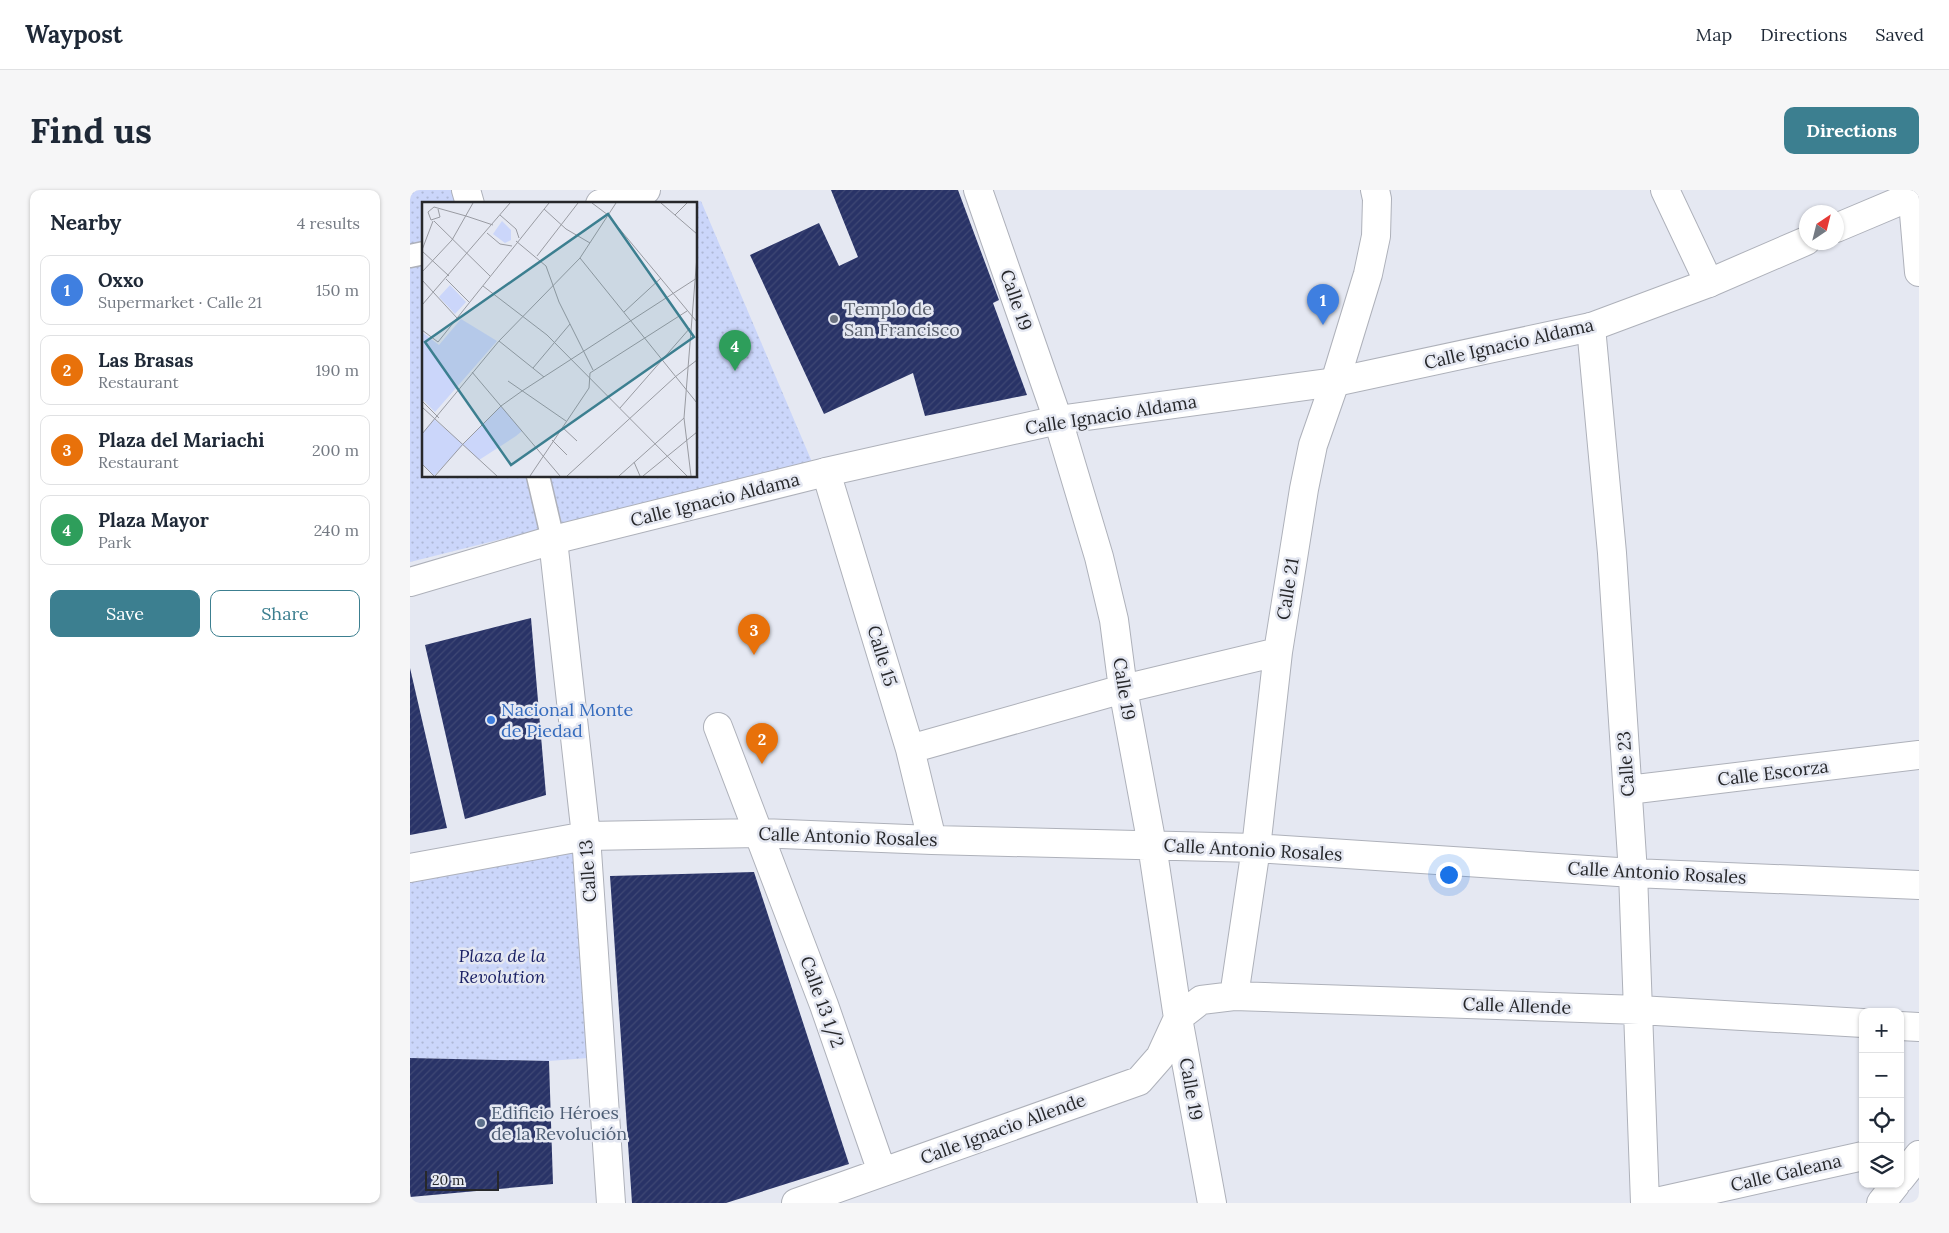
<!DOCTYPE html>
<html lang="en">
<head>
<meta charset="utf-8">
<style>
	body { margin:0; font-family:Lora,serif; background:#f6f6f7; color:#1f2937 }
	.controls { position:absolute; right:15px; bottom:15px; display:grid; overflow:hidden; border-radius:10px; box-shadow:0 1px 4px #0004 }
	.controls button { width:45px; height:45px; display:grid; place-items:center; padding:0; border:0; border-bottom:1px solid #e0e1e3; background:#fff; color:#1f2937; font:25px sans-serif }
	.compass { position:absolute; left:1389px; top:15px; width:45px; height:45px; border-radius:50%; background:#fff; box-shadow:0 1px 4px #0004; rotate:35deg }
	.scale { position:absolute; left:15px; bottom:12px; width:74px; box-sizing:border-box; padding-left:5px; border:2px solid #27282b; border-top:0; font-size:14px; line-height:18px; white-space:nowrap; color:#27282b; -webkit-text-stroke:4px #e5e8f2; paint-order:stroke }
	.you { position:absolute; left:1038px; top:684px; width:18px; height:18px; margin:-12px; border:4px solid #fff; border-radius:50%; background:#1a73e8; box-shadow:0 0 0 8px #1a73e833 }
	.badge { display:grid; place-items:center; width:32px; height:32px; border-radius:50%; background:#3c7f90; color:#fff; font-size:16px; font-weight:700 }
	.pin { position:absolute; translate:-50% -41px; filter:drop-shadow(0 1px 2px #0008) }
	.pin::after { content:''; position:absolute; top:26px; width:18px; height:15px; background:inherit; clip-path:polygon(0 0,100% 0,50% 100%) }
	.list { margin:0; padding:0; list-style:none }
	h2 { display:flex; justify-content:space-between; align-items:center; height:65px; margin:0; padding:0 20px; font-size:21px }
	h2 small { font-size:16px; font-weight:400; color:#747a83 }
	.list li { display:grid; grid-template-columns:32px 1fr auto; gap:15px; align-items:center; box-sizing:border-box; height:70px; margin:0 10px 10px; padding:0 10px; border:1px solid #e0e1e3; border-radius:10px }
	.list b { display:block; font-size:19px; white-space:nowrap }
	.list p { margin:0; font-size:16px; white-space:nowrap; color:#747a83 }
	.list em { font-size:16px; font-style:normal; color:#747a83 }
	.actions { display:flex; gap:10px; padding:15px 20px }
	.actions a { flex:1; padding:11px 0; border:1px solid #3c7f90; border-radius:10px; text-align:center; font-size:18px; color:#3c7f90 }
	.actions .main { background:#3c7f90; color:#fff }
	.icon { flex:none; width:28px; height:28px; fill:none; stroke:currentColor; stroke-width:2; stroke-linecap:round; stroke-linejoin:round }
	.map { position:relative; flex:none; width:1509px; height:1013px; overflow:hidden; border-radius:10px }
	header { display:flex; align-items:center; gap:30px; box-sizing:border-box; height:70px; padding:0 25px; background:#fff; border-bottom:1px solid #e0e1e3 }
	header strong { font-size:24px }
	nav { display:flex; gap:28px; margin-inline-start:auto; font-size:18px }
	.intro { display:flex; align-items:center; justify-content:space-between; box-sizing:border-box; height:120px; padding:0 30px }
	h1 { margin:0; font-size:35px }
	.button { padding:12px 22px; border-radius:10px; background:#3c7f90; color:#fff; font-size:18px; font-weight:700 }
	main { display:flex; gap:30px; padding:0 30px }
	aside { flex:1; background:#fff; border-radius:10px; box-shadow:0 1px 4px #0004 }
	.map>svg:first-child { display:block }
</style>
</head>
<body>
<header>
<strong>Waypost</strong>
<nav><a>Map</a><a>Directions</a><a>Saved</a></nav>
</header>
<div class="intro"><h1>Find us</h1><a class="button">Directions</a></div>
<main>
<aside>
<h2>Nearby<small>4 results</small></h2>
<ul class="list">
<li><span class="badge" style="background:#3f7fe0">1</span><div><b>Oxxo</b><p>Supermarket · Calle 21</p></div><em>150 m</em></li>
<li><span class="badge" style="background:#e8710a">2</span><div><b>Las Brasas</b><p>Restaurant</p></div><em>190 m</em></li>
<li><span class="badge" style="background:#e8710a">3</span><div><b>Plaza del Mariachi</b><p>Restaurant</p></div><em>200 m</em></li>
<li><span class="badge" style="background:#2e9e5b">4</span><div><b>Plaza Mayor</b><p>Park</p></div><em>240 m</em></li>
</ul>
<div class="actions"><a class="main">Save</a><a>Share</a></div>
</aside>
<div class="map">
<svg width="1509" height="1013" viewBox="0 0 1509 1013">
	<defs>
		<pattern id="park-dots" width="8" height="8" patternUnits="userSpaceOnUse" patternTransform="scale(1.25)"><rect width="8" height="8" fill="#cbd6fa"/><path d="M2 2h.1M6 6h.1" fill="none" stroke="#aeb8d6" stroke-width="1.8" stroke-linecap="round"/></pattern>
		<pattern id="building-hatch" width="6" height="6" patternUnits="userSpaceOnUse" patternTransform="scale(1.25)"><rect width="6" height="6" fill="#293367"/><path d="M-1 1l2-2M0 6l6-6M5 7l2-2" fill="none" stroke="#3f4874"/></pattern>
	</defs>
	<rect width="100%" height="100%" fill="#e5e8f2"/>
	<path fill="url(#park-dots)" d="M0,0H45L50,14H14V286H286V14H281L291,11L402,272L0,372Z
		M176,646L191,867L139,871L0,868V678Z"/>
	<path fill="url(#building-hatch)" d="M421,0H548L589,110L583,113L617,205L515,226L503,183L414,224L340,65L409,33L429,76L448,67Z
		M121,428L136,605L55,629L15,455Z
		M0,478L37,638L0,645Z
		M344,682L439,974L316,1013H222L200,686Z
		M0,868L139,871L143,994L0,1007Z"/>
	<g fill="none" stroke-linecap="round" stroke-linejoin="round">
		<defs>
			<path id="pedestrian" d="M0,66L14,63
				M128,286L143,350"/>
			<path id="minor" d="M56,0L60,14
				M568,0L648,230L689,367L704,430L713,499L742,655L768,828L802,1013
				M1255,0L1299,93
				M1502,0L1509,82
				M190,14L236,0
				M1181,137L1202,363L1223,683L1235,1013
				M416,282L500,559L522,650
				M143,350L176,646L201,1013
				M308,537L414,815L472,982
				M500,559L713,499L868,462
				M1218,600L1509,565
				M0,678L176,646L349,643L522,650L846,658L1223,683L1509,695
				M824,806L846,658L868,462L894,299L903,255L925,192L958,84L966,46L967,9L965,0
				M1490,836L1509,837
				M1490,989L1509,965
				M386,1013L729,891L750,867L768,828L791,810L824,806L1229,820L1453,833
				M1242,1013L1453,966
				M1471,1013L1486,994"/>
			<path id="secondary" d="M1426,38L1509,3
				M0,392L143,350L416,282L648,230L925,192L1181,137L1299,93L1396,51"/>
		</defs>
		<use href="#pedestrian" stroke="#aeb1ba" stroke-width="25"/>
		<use href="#minor" stroke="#aeb1ba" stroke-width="30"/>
		<use href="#secondary" stroke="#aeb1ba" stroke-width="30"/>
		<use href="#pedestrian" stroke="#fff" stroke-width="22"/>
		<use href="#minor" stroke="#fff" stroke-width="28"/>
		<use href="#secondary" stroke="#fff" stroke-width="28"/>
	</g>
	<circle fill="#6b7280" stroke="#e5e8f2" stroke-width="2" cx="424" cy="129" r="5"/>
	<circle fill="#3f7fe0" stroke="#e5e8f2" stroke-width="2" cx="81" cy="530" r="5"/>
	<circle fill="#5c6f8a" stroke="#e5e8f2" stroke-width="2" cx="71" cy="933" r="5"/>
	<g text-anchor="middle" stroke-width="5" stroke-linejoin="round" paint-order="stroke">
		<g font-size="18" fill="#27282b" stroke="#e5e8f2">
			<text transform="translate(606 110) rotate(71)" y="6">Calle 19</text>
			<text transform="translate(1099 154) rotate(-13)" y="6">Calle Ignacio Aldama</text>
			<text transform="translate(701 225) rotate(-9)" y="6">Calle Ignacio Aldama</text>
			<text transform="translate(305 310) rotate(-14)" y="6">Calle Ignacio Aldama</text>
			<text transform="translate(878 399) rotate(-81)" y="6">Calle 21</text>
			<text transform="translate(472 466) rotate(73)" y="6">Calle 15</text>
			<text transform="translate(714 499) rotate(81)" y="6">Calle 19</text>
			<text transform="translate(1216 574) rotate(-94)" y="6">Calle 23</text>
			<text transform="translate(1363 583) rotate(-7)" y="6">Calle Escorza</text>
			<text transform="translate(438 647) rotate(2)" y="6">Calle Antonio Rosales</text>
			<text transform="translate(843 660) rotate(3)" y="6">Calle Antonio Rosales</text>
			<text transform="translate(178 681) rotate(-94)" y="6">Calle 13</text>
			<text transform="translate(1247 683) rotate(3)" y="6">Calle Antonio Rosales</text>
			<text transform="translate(412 812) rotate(70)" y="6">Calle 13 1/2</text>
			<text transform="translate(1107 816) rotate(2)" y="6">Calle Allende</text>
			<text transform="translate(781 899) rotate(80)" y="6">Calle 19</text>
			<text transform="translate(593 939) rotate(-20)" y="6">Calle Ignacio Allende</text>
			<text transform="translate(1376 983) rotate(-13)" y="6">Calle Galeana</text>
		</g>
		<g font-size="18" fill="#5b616d" stroke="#e5e8f2" text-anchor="start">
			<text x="434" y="125">Templo de<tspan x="434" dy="21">San Francisco</tspan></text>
		</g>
		<g font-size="18" fill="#366cbe" stroke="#e5e8f2" text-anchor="start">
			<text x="91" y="526">Nacional Monte<tspan x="91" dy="21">de Piedad</tspan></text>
		</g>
		<g font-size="18" font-style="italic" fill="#191f64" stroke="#e5e8f2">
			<text x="92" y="772">Plaza de la<tspan x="92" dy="21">Revolution</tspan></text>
		</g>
		<g font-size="18" fill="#4e5e75" stroke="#e5e8f2" text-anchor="start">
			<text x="81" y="929">Edificio Héroes<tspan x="81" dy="21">de la Revolución</tspan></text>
		</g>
	</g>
	<g transform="translate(12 12)">
		<rect width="275" height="275" fill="#e5e8f2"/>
		<path d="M80,19L89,28V38L83,41L71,32ZM28,83L44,100L33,112L17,95ZM39,117L75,139L13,210L0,197V130L17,143ZM79,204L100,229L94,234L57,258L41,243L12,274L0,262V232L12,217L41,242Z" fill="#cbd6fa"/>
		<path fill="none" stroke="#999ba2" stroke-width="1" d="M170,1L186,13L275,120M239,1L275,32M16,7L18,15L9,18L6,10L12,5L44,14L71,23M122,7L144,27L168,41M78,13L94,27L97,36M253,13L265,1M12,19L68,74M65,31L78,42L90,44M94,39L124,64L137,100L171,168M0,48L11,19M0,49L27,74M115,54L156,1M158,56L275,201M0,70L30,38L51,1M24,77L47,100M0,78L35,116M61,84L125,133L265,274M0,103L88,1M202,110L239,76M0,128L16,140L127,1M77,139L122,175M111,166L148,122M50,170L138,274M86,179L144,219M0,199L17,216M0,205L75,274M198,206L268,126M140,225L155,239M0,232L77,139L158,56L194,1M130,238L145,253M41,242L79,204L100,189L275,76M212,260L218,274M0,262L12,274M13,274L41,242M108,274L167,186L168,171L265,109M145,274L253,175L275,158M197,274L262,216M221,274L275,230M269,274L262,216L275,54"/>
		<path fill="#3c7f90" fill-opacity="0.15" stroke="#3c7f90" stroke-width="2.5" d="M186,12L272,135L89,263L3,140Z"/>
		<rect width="275" height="275" fill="none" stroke="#27282b" stroke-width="2.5"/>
	</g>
</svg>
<div class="controls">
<button>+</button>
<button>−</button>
<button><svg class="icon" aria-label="locate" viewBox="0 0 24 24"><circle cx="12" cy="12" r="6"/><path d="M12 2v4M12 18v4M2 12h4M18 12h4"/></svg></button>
<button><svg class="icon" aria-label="layers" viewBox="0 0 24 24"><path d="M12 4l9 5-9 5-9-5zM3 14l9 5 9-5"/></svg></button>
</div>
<svg class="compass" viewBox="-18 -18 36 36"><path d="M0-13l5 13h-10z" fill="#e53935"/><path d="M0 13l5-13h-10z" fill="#747a83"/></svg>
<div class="scale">20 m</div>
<div class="you"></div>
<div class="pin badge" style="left:913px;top:135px;background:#3f7fe0">1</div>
<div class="pin badge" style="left:352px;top:574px;background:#e8710a">2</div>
<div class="pin badge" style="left:344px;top:465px;background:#e8710a">3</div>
<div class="pin badge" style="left:325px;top:181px;background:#2e9e5b">4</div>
</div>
</main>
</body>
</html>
